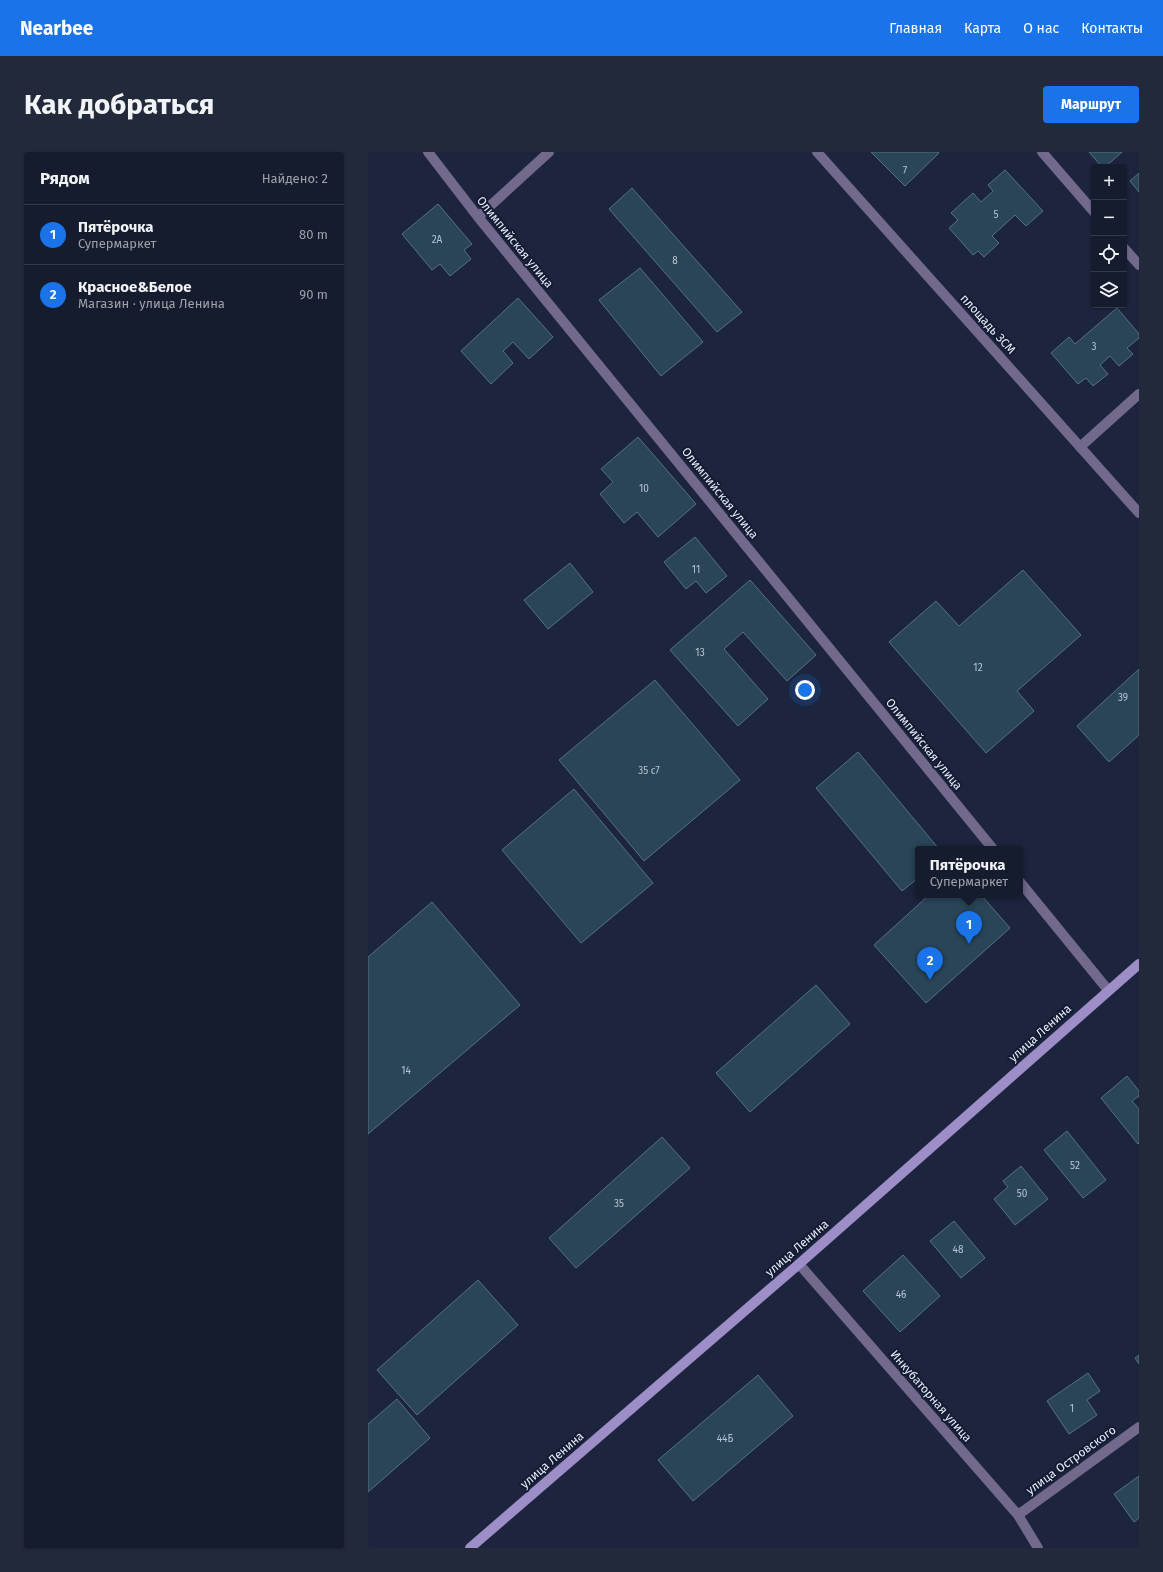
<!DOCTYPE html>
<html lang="ru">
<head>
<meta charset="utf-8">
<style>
	body { margin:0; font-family:"Fira Sans",sans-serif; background:#22293a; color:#f1f3f6 }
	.controls { position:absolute; right:12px; top:12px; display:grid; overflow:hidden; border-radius:4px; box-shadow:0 1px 3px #0004 }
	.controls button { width:36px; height:36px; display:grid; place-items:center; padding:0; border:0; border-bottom:1px solid #343a4a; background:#151c2e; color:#f1f3f6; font:20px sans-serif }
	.you { position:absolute; left:437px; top:538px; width:14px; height:14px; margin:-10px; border:3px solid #fff; border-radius:50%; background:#1a73e8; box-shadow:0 0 0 6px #1a73e833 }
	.badge { display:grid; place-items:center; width:26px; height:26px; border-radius:50%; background:#1a73e8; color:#fff; font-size:13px; font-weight:700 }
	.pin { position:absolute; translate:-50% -33px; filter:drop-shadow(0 1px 2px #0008) }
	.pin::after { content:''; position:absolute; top:21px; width:14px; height:12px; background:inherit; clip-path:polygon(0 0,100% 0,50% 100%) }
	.popup { position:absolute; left:547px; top:694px; width:108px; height:52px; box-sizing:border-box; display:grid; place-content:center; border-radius:4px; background:#151c2e; filter:drop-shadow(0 1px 3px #0005); font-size:13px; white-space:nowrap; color:#9da1aa }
	.popup b { font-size:15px; color:#f1f3f6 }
	.popup::after { content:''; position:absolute; left:50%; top:100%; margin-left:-8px; border:8px solid transparent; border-top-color:#151c2e }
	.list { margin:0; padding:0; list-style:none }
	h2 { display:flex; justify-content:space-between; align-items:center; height:52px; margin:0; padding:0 16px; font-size:17px }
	h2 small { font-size:13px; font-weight:400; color:#9da1aa }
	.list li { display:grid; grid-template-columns:26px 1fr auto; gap:12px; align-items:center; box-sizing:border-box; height:60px; padding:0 16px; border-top:1px solid #343a4a }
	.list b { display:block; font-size:15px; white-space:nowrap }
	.list p { margin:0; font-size:13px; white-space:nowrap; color:#9da1aa }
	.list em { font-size:13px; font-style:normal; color:#9da1aa }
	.icon { flex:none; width:22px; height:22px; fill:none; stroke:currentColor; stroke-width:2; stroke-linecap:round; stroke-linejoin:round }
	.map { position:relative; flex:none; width:771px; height:1396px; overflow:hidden; border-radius:4px }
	header { display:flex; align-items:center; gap:24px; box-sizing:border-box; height:56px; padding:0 20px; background:#1a73e8; color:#fff }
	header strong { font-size:19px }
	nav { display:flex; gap:22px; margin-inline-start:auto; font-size:14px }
	.intro { display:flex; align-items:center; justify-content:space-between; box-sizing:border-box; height:96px; padding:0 24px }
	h1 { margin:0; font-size:28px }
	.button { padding:10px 18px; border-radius:4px; background:#1a73e8; color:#fff; font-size:14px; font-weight:700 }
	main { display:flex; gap:24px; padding:0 24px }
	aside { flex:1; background:#151c2e; border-radius:4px; box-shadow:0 1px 3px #0004 }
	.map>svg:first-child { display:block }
</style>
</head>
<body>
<header>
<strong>Nearbee</strong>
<nav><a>Главная</a><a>Карта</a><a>О нас</a><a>Контакты</a></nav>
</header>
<div class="intro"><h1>Как добраться</h1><a class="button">Маршрут</a></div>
<main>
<aside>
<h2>Рядом<small>Найдено: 2</small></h2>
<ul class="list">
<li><span class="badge">1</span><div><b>Пятёрочка</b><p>Супермаркет</p></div><em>80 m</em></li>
<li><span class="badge">2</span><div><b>Красное&amp;Белое</b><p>Магазин · улица Ленина</p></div><em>90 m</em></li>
</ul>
</aside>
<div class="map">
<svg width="771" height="1396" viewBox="0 0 771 1396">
	<rect width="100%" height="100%" fill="#1c253d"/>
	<path fill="#294557" stroke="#557285" d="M503,0H570L571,1L537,34Z
		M721,0H754L737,15H734Z
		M637,18L675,59L658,74L647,63L624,84L631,91L616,105L610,99L605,103L581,76L590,68L583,61L605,41L613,50L625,39L620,33Z
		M771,21V40L762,29Z
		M264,36L374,160L349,180L241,57Z
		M70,52L104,92L96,98L103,107L82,124L72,112L64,118L34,82Z
		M272,116L335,190L293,224L231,148Z
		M150,146L185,185L161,207L145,190L135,199L145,211L123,232L93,199Z
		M749,156L771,182V186L759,196L765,202L751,214L742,204L732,213L740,222L725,234L718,226L710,232L683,201L701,185L707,192Z
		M270,285L328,352L290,385L269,360L256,371L232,342L245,330L233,317Z
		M327,385L359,424L338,441L328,429L318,437L296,410Z
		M202,411L225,440L180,477L156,448Z
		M655,418L713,483L649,539L666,559L618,601L521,490L568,449L591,474Z
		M382,428L448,503L419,529L375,480L356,497L400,547L370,574L302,498Z
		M771,517V583L741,610L709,574Z
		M287,528L372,628L276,709L191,608Z
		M490,600L571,697H550V726L534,739L448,636Z
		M206,637L285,731L213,791L134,698Z
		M561,743H613L642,776L558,851L506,793Z
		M64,750L152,853L0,982V805Z
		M448,833L482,872L382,960L348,921Z
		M759,924L771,939V944L764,949L771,957V991L770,992L733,946Z
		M699,979L738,1028L715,1046L676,998Z
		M294,985L322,1016L208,1116L181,1086Z
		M653,1014L680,1047L647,1073L626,1047L640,1035L635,1029Z
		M586,1069L617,1106L593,1126L562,1089Z
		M535,1103L572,1144L532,1180L495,1139Z
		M110,1128L150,1173L49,1263L9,1218Z
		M771,1203V1212L767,1206Z
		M720,1221L732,1239L719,1248L729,1263L701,1282L679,1249Z
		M390,1223L425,1264L325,1349L290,1308Z
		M29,1247L62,1286L0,1340V1272Z
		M771,1324V1366L766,1370L746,1342Z"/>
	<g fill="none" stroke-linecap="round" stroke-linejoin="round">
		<path stroke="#72698d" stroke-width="10" d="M674,0L726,60
			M756,96L771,113
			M712,295L771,242"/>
		<path stroke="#72698d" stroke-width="10" d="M60,0L110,65L625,697
			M449,0L771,361
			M110,65L181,0
			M652,730L740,838
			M431,1112L650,1363L670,1396
			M650,1363L771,1275"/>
		<path stroke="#9d8ec7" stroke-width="10" d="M102,1396L431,1112L771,812"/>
	</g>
	<g text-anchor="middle" stroke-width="4" stroke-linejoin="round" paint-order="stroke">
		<g font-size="10" fill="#b7c3d4">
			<text x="537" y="22">7</text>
			<text x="628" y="66">5</text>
			<text x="69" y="91">2А</text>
			<text x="307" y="112">8</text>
			<text x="726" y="198">3</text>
			<text x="276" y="340">10</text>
			<text x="328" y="421">11</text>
			<text x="332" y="504">13</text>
			<text x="610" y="519">12</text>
			<text x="755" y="549">39</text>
			<text x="281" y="622">35 с7</text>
			<text x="38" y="922">14</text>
			<text x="707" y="1017">52</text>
			<text x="654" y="1045">50</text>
			<text x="251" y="1055">35</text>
			<text x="590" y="1101">48</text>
			<text x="533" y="1146">46</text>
			<text x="704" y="1260">1</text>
			<text x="357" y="1290">44Б</text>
		</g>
		<g font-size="12" fill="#e6edfd" stroke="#131c32">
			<text transform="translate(147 90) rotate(51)" y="4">Олимпийская улица</text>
			<text transform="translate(620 172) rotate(48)" y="4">площадь ЗСМ</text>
			<text transform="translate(352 341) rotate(51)" y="4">Олимпийская улица</text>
			<text transform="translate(556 592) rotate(51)" y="4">Олимпийская улица</text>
			<text transform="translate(672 881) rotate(-42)" y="4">улица Ленина</text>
			<text transform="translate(429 1096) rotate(-41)" y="4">улица Ленина</text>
			<text transform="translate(563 1244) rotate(49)" y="4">Инкубаторная улица</text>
			<text transform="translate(184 1308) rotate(-41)" y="4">улица Ленина</text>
			<text transform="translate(703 1308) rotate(-36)" y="4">улица Островского</text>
		</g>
	</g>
</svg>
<div class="controls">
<button>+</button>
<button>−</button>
<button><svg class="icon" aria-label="locate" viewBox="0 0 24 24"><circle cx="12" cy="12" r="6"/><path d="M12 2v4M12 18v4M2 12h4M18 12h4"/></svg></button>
<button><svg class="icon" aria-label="layers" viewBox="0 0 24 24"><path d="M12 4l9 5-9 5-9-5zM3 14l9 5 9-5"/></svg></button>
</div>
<div class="you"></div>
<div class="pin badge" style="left:601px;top:792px">1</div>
<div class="popup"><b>Пятёрочка</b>Супермаркет</div>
<div class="pin badge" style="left:562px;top:828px">2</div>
</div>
</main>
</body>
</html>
